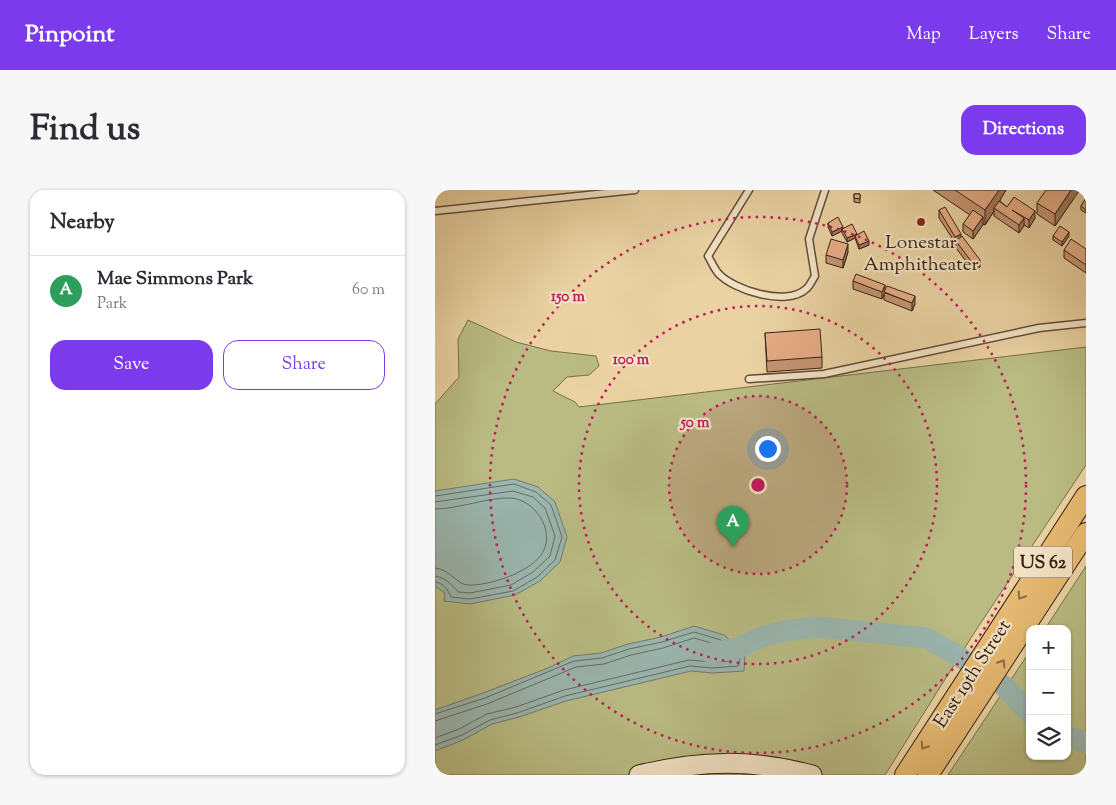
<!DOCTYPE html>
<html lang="en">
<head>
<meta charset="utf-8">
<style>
	body { margin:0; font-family:"Sorts Mill Goudy",serif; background:#f7f7f7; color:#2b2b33 }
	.controls { position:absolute; right:15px; bottom:15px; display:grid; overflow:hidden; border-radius:10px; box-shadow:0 1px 4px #0004 }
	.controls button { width:45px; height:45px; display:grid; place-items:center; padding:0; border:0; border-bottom:1px solid #e1e1e2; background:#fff; color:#2b2b33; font:25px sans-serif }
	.you { position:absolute; left:332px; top:258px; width:18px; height:18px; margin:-12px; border:4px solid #fff; border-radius:50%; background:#1a73e8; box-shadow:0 0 0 8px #1a73e833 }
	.badge { display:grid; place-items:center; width:32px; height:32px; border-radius:50%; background:#7c3aed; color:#fff; font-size:16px; font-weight:700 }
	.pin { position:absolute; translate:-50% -41px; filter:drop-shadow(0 1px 2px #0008) }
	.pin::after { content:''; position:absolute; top:26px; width:18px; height:15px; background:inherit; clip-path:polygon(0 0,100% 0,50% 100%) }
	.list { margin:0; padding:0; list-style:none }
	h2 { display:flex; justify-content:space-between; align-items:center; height:65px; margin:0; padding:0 20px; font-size:21px }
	h2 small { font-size:16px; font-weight:400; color:#7c7c81 }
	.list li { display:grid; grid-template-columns:32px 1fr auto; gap:15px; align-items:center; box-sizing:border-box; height:70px; padding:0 20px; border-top:1px solid #e1e1e2 }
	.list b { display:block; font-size:19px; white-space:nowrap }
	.list p { margin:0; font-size:16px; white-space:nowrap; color:#7c7c81 }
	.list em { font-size:16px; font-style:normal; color:#7c7c81 }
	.actions { display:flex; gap:10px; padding:15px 20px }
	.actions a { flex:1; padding:11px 0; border:1px solid #7c3aed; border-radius:15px; text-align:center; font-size:18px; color:#7c3aed }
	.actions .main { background:#7c3aed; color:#fff }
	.icon { flex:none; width:28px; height:28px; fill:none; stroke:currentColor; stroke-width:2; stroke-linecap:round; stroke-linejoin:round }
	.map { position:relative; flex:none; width:651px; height:585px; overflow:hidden; border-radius:15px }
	header { display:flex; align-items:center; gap:30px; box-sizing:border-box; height:70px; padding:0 25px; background:#7c3aed; color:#fff }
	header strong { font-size:24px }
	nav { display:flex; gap:28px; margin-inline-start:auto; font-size:18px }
	.intro { display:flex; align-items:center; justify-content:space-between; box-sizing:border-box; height:120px; padding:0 30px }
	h1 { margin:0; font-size:35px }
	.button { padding:12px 22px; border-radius:15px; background:#7c3aed; color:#fff; font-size:18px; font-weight:700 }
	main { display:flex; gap:30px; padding:0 30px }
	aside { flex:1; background:#fff; border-radius:15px; box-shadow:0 1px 4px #0004 }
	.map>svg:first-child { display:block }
</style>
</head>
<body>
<header>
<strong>Pinpoint</strong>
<nav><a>Map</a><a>Layers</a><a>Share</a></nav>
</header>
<div class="intro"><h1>Find us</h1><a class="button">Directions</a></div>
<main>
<aside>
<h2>Nearby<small></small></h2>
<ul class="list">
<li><span class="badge" style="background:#2e9e5b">A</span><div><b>Mae Simmons Park</b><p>Park</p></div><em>60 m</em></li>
</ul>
<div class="actions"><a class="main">Save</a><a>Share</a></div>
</aside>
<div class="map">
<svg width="651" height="585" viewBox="0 0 651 585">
	<rect width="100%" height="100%" fill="#ead2a2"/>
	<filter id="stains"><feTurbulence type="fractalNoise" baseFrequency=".004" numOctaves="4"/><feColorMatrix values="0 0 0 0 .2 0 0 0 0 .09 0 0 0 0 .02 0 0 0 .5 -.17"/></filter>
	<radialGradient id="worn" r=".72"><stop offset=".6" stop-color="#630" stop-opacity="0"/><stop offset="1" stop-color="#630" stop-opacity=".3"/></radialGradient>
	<path fill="#b9bb83" stroke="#786e4c" d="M33,130L81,152L116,161L161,166L164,176L154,185L132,187L118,201L140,212L144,217L651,157V275L541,440L450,585H0V214L24,187L23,149Z
		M651,376V585H513L595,461V566H632V439H610Z"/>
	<path fill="#9ab6af" stroke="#727a71" d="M79,289L103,297L120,312L132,347L125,372L105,391L80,405L35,414L9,411L10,403L0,396V301Z
		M259,436L289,445L310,463L309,481L278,483L256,481L131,511L84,527L57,534L28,550L0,561V520L48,503L113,478L138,466L166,463L193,454L226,447Z"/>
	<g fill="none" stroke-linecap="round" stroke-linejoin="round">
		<path stroke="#686b62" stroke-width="1" d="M0,306L79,294L101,302L116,315L127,347L120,370L102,387L78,401L35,409L16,407C13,400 9,393 0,392
			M0,312L78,301L98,307L110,318L120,346L115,366L98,382L76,395L35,403L23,402C17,395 10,387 0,386
			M0,319C24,319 53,307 76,308C100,310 120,340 108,362C97,382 54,396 33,395C22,395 15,379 0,378
			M0,524L50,508L139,471L167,468L194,459L227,452L259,442L286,450L305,466L304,474L303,476L278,478L255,476L130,506L82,523L55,530L27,545L0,555
			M0,531L52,514L141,477L169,474L196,465L228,458L259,448L283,455L297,468L295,471L278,472L254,470L129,500L81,517L52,524L24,539L0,548"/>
		<path stroke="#9ab6af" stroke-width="21" d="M276,463L303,458L329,446L350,441L383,437L492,448L528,469
			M568,495L595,524
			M632,546L651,553"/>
		<defs>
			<path id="lane" d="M314,0L273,66C276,71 279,78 283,83C298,100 352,117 371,99C375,96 377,90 380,86L374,49L390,0
				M0,21L200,0
				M314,189L389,184L604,138L651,133"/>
			<path id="secondary" d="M204,585C265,570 317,569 377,585"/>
			<path id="primary" d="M470,585L651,306
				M493,585L651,343"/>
		</defs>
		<use href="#lane" stroke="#634c38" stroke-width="9"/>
		<use href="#secondary" stroke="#362015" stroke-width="21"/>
		<use href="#primary" stroke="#362015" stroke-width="22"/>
		<use href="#lane" stroke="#f1e2c3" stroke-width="6"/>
		<use href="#secondary" stroke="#f1e2c3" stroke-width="19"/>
		<use href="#primary" stroke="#e5b971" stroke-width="20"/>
	</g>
	<path fill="#c69573" stroke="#362015" d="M498,0H571L565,10V11L572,17L600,28L594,38L589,35L584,43L559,26V21L550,35L548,34L538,49L528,42V34L535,25Z
		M644,0L620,36L602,24V13Z
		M419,4H425V13L419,12Z
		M651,8V23L646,20V16Z
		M504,20L526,47L545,77L539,82L521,58V54L504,28Z
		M393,33L422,45L434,55L424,59L420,48L412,52L407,43V41L397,46L393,37Z
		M618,46H634L627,56L618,50Z
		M651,59V83L629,68V60Z
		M413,62L408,78L391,73V65Z
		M418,91L480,114L477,121L449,110V103L447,109L418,99Z
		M330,143L387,167V178L332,182Z"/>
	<path fill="#a1795e" stroke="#362015" d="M563,0H571L565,10V14L559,18V21L550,35V20Z
		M636,0H644V1L620,36V24Z
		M600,21V28L594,38V30Z
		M548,27V35L538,49V41Z
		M589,28V36L584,43V35Z
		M408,37V41L407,39V41L397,46V42Z
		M634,42V46L627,56V52Z
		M422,44V47L420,46V48L412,52V48Z
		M526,44V51H521L520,55V47Z
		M434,51V55L424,59V55Z
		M413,54V62L408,78V70Z
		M545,70V77L539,82V75Z
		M450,95V103L447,109V102Z
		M480,106V114L477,121V113Z"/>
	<path fill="#e6ad86" stroke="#362015" d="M520,0H564L550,20Z
		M611,0H636L620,24L602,13Z
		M419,4H425V9L419,8Z
		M579,7L600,21L594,30L577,20L589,28L584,35L559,18L564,11L572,17Z
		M651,8V20L646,16Z
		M510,17L526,44L520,47L504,20Z
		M538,20L548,27L538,41L528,34Z
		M403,27L408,37L397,42L393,33Z
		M417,34L422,44L412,48L407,39Z
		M625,36L634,42L627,52L618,46Z
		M429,41L434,51L424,55L420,46Z
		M527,46L545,70L539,75L521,51Z
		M396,49L413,54L408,70L391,65Z
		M636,49L651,59V75L629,60Z
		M421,84L450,95L447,102L418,91Z
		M452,96L480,106L477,113L449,102Z
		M385,139L387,167L332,171L330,143Z"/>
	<defs><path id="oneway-chevron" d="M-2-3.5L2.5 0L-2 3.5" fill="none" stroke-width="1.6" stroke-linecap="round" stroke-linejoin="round" transform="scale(1.25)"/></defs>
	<g stroke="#8e6c43">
		<use href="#oneway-chevron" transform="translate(586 406) rotate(123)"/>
		<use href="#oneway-chevron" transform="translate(567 473) rotate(-57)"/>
		<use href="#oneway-chevron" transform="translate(489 556) rotate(123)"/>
	</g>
	<circle cx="323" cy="295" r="89" fill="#c2185b" fill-opacity=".12"/>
	<g fill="none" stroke="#c2185b" stroke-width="2.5" stroke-dasharray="2.5 5">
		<circle cx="323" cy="295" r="89"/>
		<circle cx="323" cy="295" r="179"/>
		<circle cx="323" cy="295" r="268"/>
	</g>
	<circle fill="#8f2418" stroke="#f1e2c3" stroke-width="2" cx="486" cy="32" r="5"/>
	<g text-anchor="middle" stroke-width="4.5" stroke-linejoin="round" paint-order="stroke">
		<rect fill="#f1e2c3" stroke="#6e5a49" stroke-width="1" x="579" y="356.5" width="58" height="31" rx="4"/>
		<g font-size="18" font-weight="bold" fill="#362015">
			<text x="608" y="378">US 62</text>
		</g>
		<g font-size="19" fill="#362015" stroke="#f1e2c3">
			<text x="486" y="58">Lonestar<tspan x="486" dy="22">Amphitheater</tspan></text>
		</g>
		<g font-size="19" fill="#362015" stroke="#f1e2c3">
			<text transform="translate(536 483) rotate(-57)" y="7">East 19th Street</text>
		</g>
	</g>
	<circle cx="323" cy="295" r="8" fill="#c2185b" stroke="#f1e2c3" stroke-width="2.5"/>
	<g font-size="15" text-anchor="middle" font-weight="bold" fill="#c2185b" stroke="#f1e2c3" stroke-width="4.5" stroke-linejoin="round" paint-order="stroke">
		<text x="133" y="111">150 m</text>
		<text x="196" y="174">100 m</text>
		<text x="260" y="237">50 m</text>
	</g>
	<rect width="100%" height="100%" filter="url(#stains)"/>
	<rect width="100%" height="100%" fill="url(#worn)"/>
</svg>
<div class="controls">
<button>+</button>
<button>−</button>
<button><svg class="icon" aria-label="layers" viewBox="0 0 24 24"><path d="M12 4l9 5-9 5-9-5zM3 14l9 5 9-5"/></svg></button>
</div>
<div class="you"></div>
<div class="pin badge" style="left:298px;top:357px;background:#2e9e5b">A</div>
</div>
</main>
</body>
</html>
